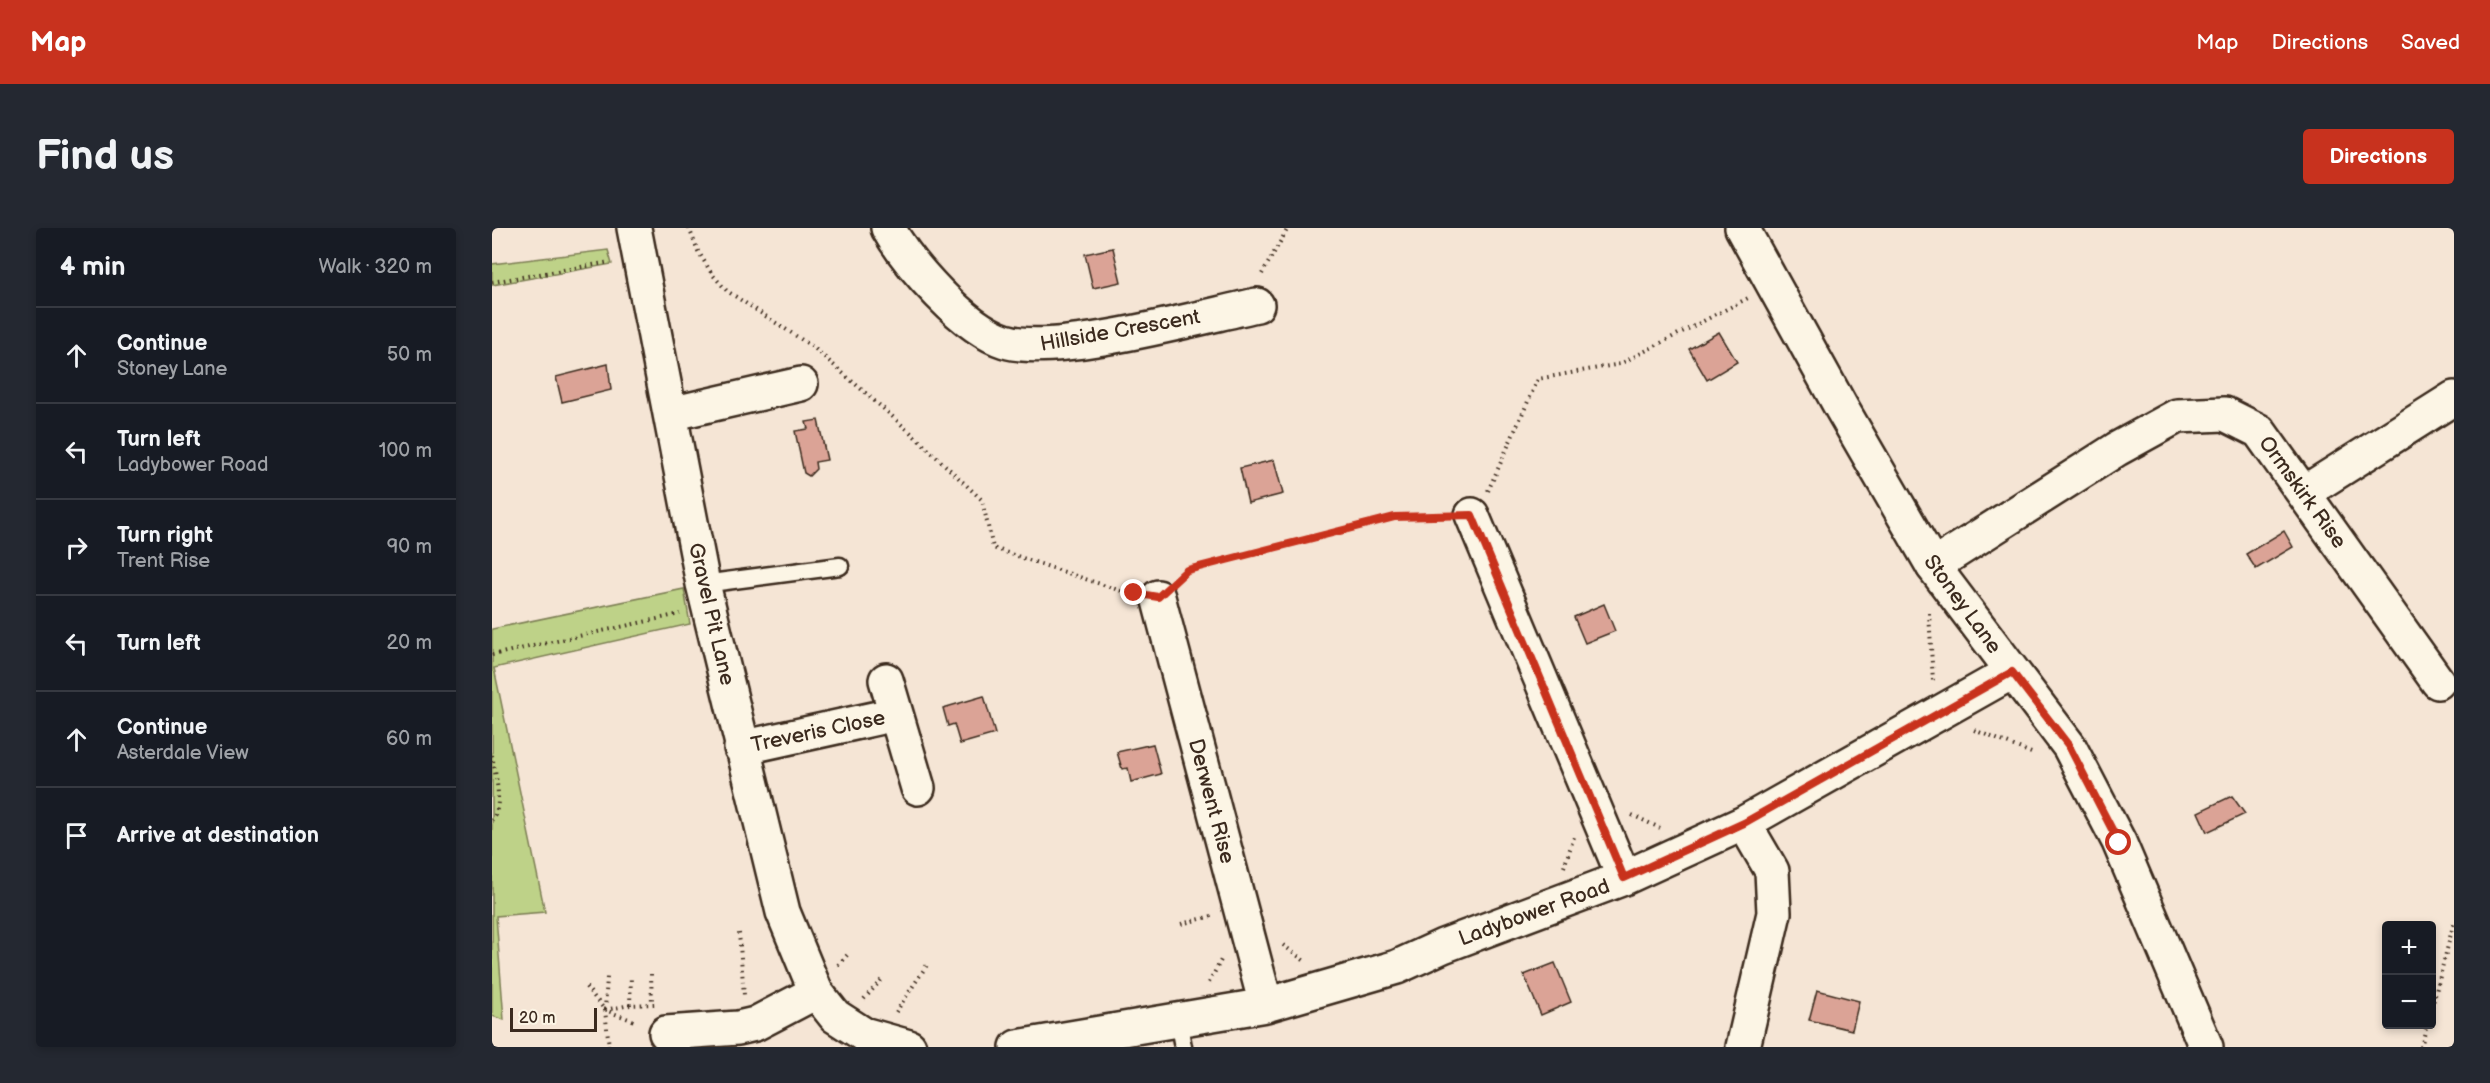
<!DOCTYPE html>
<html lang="en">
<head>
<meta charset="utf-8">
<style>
	body { margin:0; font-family:"Balsamiq Sans",sans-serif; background:#242831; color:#f1f3f6 }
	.controls { position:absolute; right:18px; bottom:18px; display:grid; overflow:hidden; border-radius:6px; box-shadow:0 3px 9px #0003 }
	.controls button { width:54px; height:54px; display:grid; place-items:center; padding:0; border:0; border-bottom:2px solid #363941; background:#171b24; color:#f1f3f6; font:30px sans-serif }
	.scale { position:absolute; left:18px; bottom:15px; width:87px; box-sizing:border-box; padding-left:6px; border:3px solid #3b2a1e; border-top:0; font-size:16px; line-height:21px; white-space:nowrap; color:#3b2a1e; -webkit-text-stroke:4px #fcf5e5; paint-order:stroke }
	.stop { position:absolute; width:18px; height:18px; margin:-14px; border:4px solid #c8321e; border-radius:50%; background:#fff }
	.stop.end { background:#c8321e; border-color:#fff; box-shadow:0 2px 6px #0008 }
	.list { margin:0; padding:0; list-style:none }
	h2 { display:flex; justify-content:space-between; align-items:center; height:78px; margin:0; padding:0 24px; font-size:26px }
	h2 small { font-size:20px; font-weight:400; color:#9ea1a6 }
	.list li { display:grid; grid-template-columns:39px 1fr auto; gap:18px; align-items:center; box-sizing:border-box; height:96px; padding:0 24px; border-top:2px solid #363941 }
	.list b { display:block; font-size:22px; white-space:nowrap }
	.list p { margin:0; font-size:20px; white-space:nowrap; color:#9ea1a6 }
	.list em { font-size:20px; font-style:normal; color:#9ea1a6 }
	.icon { flex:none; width:33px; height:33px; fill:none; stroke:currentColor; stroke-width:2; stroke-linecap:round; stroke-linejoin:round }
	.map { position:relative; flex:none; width:1962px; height:819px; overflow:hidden; border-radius:6px }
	header { display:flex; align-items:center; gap:36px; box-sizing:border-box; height:84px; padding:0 30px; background:#c8321e; color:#fff }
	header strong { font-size:28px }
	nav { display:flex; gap:33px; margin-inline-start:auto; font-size:21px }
	.intro { display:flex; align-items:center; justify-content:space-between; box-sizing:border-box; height:144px; padding:0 36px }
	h1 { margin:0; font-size:42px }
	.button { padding:15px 27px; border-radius:6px; background:#c8321e; color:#fff; font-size:21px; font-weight:700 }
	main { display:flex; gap:36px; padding:0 36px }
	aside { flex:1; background:#171b24; border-radius:6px; box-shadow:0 3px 9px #0003 }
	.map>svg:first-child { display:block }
</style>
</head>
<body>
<header>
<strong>Map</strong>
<nav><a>Map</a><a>Directions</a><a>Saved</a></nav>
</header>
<div class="intro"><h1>Find us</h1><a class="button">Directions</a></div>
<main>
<aside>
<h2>4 min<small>Walk · 320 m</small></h2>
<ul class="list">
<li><svg class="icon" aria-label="ahead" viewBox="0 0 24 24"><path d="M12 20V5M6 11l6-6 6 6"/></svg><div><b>Continue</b><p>Stoney Lane</p></div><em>50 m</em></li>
<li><svg class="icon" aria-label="left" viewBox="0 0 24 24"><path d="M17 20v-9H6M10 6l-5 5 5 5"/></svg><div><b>Turn left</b><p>Ladybower Road</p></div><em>100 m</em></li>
<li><svg class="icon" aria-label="right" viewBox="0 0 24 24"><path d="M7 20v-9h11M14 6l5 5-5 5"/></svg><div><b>Turn right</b><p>Trent Rise</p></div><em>90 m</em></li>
<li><svg class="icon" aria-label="left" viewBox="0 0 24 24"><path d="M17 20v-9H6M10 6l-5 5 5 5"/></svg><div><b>Turn left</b></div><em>20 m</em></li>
<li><svg class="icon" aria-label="ahead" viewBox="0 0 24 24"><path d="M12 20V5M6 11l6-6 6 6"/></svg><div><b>Continue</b><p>Asterdale View</p></div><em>60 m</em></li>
<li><svg class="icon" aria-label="arrive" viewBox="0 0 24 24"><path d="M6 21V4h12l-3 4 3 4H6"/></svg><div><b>Arrive at destination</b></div></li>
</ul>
</aside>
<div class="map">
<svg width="1962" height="819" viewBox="0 0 1962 819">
	<rect width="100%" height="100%" fill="#f5e5d5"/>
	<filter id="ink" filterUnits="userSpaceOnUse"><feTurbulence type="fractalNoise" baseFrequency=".0167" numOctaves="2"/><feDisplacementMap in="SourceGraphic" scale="12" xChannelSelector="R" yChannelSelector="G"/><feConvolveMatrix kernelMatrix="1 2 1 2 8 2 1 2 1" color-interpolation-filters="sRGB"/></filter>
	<g filter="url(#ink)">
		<path fill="#bed288" stroke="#7c7e53" stroke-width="1.5" d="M116,22L120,36L0,57V36Z
			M192,361L198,396L2,440L53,684L4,688L12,792L0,788V401Z"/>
		<path fill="#dba396" stroke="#3b2a1e" stroke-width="1.5" d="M621,20L629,54L601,60L593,26Z
			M1227,104L1245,134L1215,152L1197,121Z
			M116,136L119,162L70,174L64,149Z
			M326,192L335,232L323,234L324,241L317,248L312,245L303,203L316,201L314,194Z
			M782,232L791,266L756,275L748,240Z
			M1792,303L1801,319L1764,341L1754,326Z
			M1112,376L1123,403L1093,415L1082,389Z
			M492,468L503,506L468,516L462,496L456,498L451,480Z
			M661,516L669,546L639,554L636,540L630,541L625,524Z
			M1740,568L1753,586L1715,604L1706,584Z
			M1063,735L1079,774L1049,787L1032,747Z
			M1325,762L1367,773L1360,802L1317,792Z"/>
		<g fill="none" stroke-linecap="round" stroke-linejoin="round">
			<defs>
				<path id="lane" d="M211,356L348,338
					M686,792L691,819"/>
				<path id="street" d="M142,0L211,356L291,684L324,764L343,788L371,806L417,819
					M396,0C417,37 472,100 513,113C563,129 708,89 765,77
					M178,186L309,156
					M1813,264L1962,170
					M980,287L1132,650
					M1441,338L1625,221L1685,188L1733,186L1767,203L1946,454
					M666,369L774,777
					M394,452L426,560
					M249,520L404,486
					M174,805L246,800L263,796L324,764
					M525,819L774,777L905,739L951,718L1132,650L1252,595L1520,444
					M1251,819L1282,685L1280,643L1252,595"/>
				<path id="secondary" d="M1250,0L1350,181L1441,338L1577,518L1627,614L1714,819"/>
			</defs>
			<use href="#lane" stroke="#3b2a1e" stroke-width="21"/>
			<use href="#street" stroke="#3b2a1e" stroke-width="38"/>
			<use href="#secondary" stroke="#3b2a1e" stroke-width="38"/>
			<path stroke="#3b2a1e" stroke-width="4" stroke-dasharray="1.5 4.5" stroke-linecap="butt" d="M197,0L206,23L220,46L235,63L321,119L418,204L490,272L501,320L635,365
				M770,46L796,0
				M0,54L118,34
				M996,263L1046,151L1128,136L1256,70
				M688,348L695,342L901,289L950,288
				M1437,385L1441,453
				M0,427L188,386
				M1482,502L1542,526
				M0,527C3,546 12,577 0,592
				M1140,587L1168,600
				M1072,639L1082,609
				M689,696L720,688
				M247,705L252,767
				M791,717L814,734
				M346,737L357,725
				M159,746L160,776
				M717,755L730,730
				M94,759L113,782L138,777L163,776
				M372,771L392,749
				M138,777L139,748
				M1940,779L1962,694
				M113,781L115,749
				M404,784L435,737
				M117,819L113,782L145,794
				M1929,819L1935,796"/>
			<use href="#lane" stroke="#fcf5e5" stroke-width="16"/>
			<use href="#street" stroke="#fcf5e5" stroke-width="33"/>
			<use href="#secondary" stroke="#fcf5e5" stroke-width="33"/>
		</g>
	</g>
	<g fill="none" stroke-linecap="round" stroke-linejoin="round" filter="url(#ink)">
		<path stroke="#c8321e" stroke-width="8" d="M642,365L666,369L695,342L902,289L980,287L1132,650L1252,595L1520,444L1577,518L1627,615"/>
	</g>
	<g text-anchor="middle" stroke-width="6" stroke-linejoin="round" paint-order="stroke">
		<g font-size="21" fill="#3b2a1e" stroke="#fcf5e5">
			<text transform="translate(628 102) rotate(-10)" y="7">Hillside Crescent</text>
			<text transform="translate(1811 264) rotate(54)" y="7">Ormskirk Rise</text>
			<text transform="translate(1471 376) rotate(54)" y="7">Stoney Lane</text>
			<text transform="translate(220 386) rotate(77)" y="7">Gravel Pit Lane</text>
			<text transform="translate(326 503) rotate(-12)" y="7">Treveris Close</text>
			<text transform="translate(720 573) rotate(75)" y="7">Derwent Rise</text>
			<text transform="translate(1042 684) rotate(-20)" y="7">Ladybower Road</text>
		</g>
	</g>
</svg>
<div class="controls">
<button>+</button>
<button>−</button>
</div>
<div class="scale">20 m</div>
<div class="stop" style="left:1627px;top:615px"></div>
<div class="stop end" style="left:642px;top:365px"></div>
</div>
</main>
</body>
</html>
